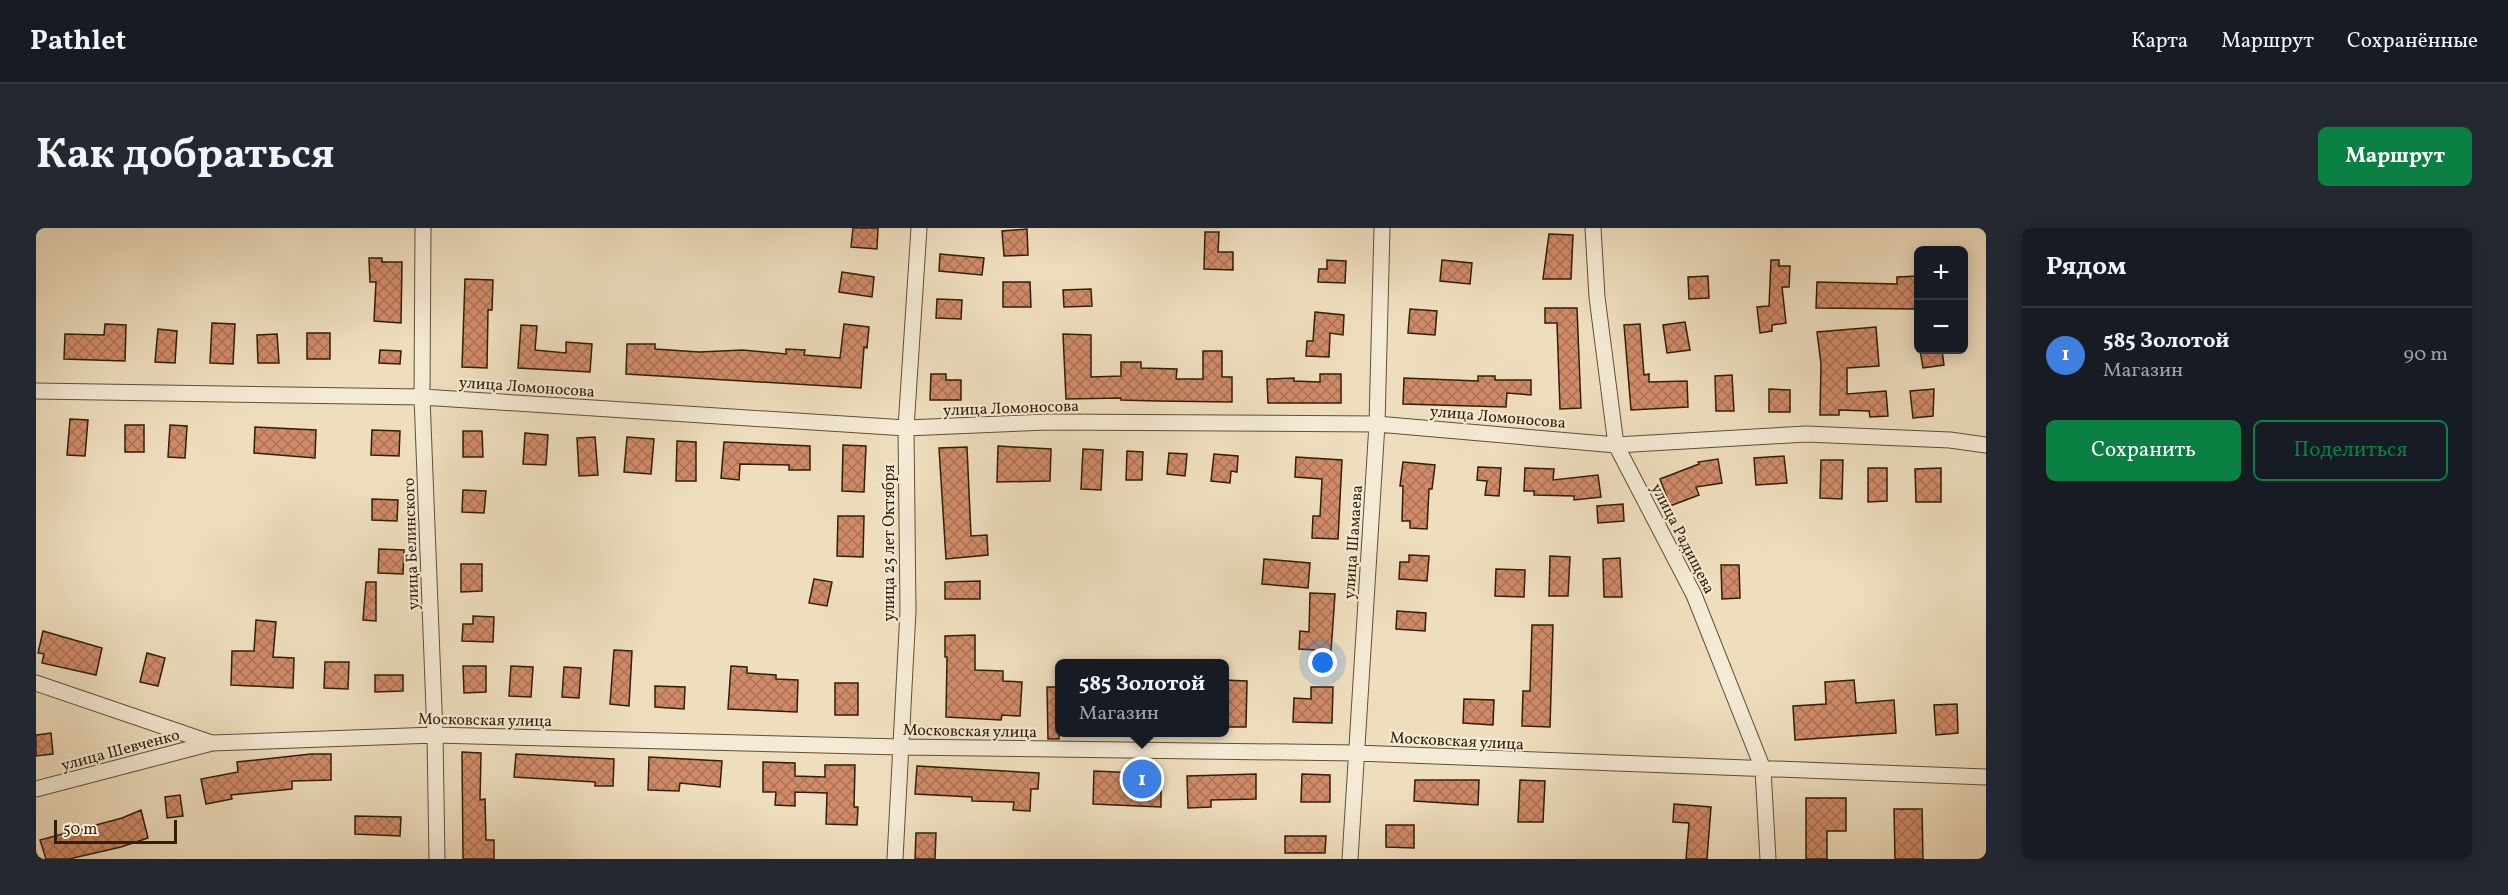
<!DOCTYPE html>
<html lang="ru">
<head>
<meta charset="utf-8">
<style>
	body { margin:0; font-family:Vollkorn,serif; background:#242831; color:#f1f3f6 }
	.controls { position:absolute; right:18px; top:18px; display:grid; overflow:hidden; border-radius:9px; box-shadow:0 3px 15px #0003 }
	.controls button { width:54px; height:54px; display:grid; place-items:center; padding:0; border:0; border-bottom:2px solid #363941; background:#171b24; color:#f1f3f6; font:30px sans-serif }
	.scale { position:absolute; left:18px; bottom:15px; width:123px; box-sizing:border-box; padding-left:6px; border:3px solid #2f1f07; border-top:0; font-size:16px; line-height:21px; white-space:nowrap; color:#2f1f07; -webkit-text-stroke:4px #f5ead5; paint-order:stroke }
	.you { position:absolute; left:1287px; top:435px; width:21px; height:21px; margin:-15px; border:4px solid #fff; border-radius:50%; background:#1a73e8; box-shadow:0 0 0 9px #1a73e833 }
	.badge { display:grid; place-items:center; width:39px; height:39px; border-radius:50%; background:#0b8043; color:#fff; font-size:20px; font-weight:700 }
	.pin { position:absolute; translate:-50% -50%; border:3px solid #fff; box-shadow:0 2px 6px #0006 }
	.popup { position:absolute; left:1019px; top:431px; width:174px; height:78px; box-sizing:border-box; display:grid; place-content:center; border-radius:9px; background:#171b24; filter:drop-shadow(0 2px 4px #0005); font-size:20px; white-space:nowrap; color:#9ea1a6 }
	.popup b { font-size:22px; color:#f1f3f6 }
	.popup::after { content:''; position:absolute; left:50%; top:100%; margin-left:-12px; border:12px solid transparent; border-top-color:#171b24 }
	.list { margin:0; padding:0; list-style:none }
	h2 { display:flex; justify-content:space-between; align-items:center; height:78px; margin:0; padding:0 24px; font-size:26px }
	h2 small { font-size:20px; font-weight:400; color:#9ea1a6 }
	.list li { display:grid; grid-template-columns:39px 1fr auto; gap:18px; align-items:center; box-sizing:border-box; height:96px; padding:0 24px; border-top:2px solid #363941 }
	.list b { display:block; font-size:22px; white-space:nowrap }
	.list p { margin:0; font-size:20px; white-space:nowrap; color:#9ea1a6 }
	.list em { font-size:20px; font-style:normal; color:#9ea1a6 }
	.actions { display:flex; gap:12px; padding:18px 24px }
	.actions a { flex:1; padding:14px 0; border:2px solid #0b8043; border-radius:9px; text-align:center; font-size:21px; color:#0b8043 }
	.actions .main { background:#0b8043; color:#fff }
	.map { position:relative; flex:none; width:1950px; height:631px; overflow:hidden; border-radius:9px }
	header { display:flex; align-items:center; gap:36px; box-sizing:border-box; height:84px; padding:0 30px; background:#171b24; border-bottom:2px solid #363941 }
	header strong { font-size:28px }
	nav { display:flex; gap:33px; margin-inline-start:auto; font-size:21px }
	.intro { display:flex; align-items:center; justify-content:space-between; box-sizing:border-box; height:144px; padding:0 36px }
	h1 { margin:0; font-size:42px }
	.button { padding:15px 27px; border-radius:9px; background:#0b8043; color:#fff; font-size:21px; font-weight:700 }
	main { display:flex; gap:36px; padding:0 36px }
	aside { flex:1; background:#171b24; border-radius:9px; box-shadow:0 3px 15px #0003 }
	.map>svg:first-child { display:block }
</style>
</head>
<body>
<header>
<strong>Pathlet</strong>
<nav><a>Карта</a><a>Маршрут</a><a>Сохранённые</a></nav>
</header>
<div class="intro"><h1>Как добраться</h1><a class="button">Маршрут</a></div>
<main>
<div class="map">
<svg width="1950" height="631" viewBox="0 0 1950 631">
	<defs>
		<pattern id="building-cross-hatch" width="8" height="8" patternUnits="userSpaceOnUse" patternTransform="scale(1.5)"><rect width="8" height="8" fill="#d18b69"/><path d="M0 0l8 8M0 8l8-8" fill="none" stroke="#aa7154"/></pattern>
	</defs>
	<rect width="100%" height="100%" fill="#efdebe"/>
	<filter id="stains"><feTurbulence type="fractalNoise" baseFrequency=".00333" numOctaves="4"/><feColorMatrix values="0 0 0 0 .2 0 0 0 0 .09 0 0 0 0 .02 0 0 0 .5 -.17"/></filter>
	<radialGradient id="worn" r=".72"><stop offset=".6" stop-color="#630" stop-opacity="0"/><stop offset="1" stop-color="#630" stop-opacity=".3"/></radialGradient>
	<path fill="url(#building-cross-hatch)" stroke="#2f1f07" stroke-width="1.5" d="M817,0H842L841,21L815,19Z
		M991,1L992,27L968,28L966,3Z
		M1169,4H1183L1182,24H1197V42L1168,41Z
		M1513,6L1537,7L1535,51H1507Z
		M904,26L948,30L946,47L903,43Z
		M333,30H346V34H366L365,95L338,93L340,54H334Z
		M1291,32L1310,33L1309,55L1282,54L1283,41H1291Z
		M1406,32L1436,35L1434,56L1404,53Z
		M1735,32H1743V38H1754L1753,59H1746L1750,95L1736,97V103L1724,105L1721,79L1733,78Z
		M806,44L838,49L836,69L803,64Z
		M1672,48L1673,70L1653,71L1652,49Z
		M1882,48V81L1780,80L1781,54L1861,56V49Z
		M429,51L457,52L456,82H452L451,140L426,139Z
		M967,54H994L995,79H967Z
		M1055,61L1056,78L1028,79L1027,62Z
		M901,71L926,72L925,91L900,90Z
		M1509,80H1541L1545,180L1524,181L1521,95H1509Z
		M1374,81L1401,83L1399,107L1372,105Z
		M1279,84L1308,87L1307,107L1294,105L1293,129L1270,128L1271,113H1277Z
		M1649,94L1654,122L1631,125L1627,97Z
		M176,95L199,96L197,136L174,135Z
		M69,96L90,97L89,133L28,131L29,106L68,107Z
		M808,96L833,99L831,120L828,119L825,160L590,146L591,116H619V121L663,124L707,122L750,126V121L769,122L768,127L804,130Z
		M1604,96L1608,147L1613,146V154L1651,153L1652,179L1595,182L1588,97Z
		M485,97L501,98L499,122L530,125V114L556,116L554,144L482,140Z
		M1840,99L1843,138L1811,140V166L1850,163L1852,188L1834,189L1833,183L1803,182V187H1784L1785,136L1781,104Z
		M122,101L141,103L139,135L119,134Z
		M271,105H294V131H271Z
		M241,106L243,135H222L221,107Z
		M1027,106L1055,107V149L1085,148V134H1105V140L1141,141L1140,151H1167V123H1186V149H1196V174L1121,173L1085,172V170L1030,171Z
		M344,122L365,123L364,136L343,135Z
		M1884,122H1906L1908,137L1887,140Z
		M895,146H910V152H925V172H894Z
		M1284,146H1305V175H1232L1231,151L1258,150V153L1284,154Z
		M1696,147L1698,183H1680L1679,148Z
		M1442,148H1459V152H1495V167L1471,165L1470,179L1367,176L1368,150L1442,153Z
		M1733,161L1754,162V184H1733Z
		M1898,161L1897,188L1877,190L1874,163Z
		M34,191L52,192L49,228L31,227Z
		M89,197H108V224H89Z
		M134,197L151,198L149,230L132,229Z
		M219,199L280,202L279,230L218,225Z
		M336,202L364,203L363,228L335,227Z
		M427,203H446L447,229H427Z
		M489,205L512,207L510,237L487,236Z
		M559,209L562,247L543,248L541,210Z
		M591,209L618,211L615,246L588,244Z
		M641,213L660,214V253H640Z
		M688,214L774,218V242H753V237L704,236L703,252L685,250Z
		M807,217L830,218L828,264L806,263Z
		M962,218L1015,221L1014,253L961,254Z
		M931,219L935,308L951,307L952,327L910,331L903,220Z
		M1047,221L1067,222L1065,262L1045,261Z
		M1091,223L1107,224L1106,252H1090Z
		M1133,225L1151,226L1149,248L1131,246Z
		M1178,226L1202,228L1201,244L1195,243L1194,255L1175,253Z
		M1748,228L1751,255L1720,257L1718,230Z
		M1260,229L1306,232L1302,311L1276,310L1277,288H1284L1286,251L1259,249Z
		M1682,231L1686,255L1660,259L1663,267L1634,278L1624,251L1663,236L1662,234Z
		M1785,232H1807L1806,271L1784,270Z
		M1367,234L1399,237L1396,261H1393L1391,301L1374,300V293H1366L1367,258H1364Z
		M1442,239L1465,240L1463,268L1449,267L1451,253L1441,252Z
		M1489,240L1518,241L1517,252L1562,247L1565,269L1538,272V268L1498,267V263H1488Z
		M1832,240H1851V273L1832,274Z
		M1905,240V274H1880L1879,241Z
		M427,262L450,263L448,285L426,284Z
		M336,271L362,272L361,293L336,292Z
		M1587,276L1588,293L1562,295L1561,278Z
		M802,288H828L827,329L801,328Z
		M343,321L368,322L367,346L342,345Z
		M1373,327L1393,328L1391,353L1363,351L1364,334H1373Z
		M1514,328L1534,329L1532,368H1513Z
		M1584,330L1586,369H1568L1567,331Z
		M1228,331L1274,335L1272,360L1226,356Z
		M425,336H446V363L425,364Z
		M1685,337H1703L1704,370L1686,371Z
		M1460,341L1489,342L1488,369L1459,368Z
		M778,351L796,354L791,378L773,375Z
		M944,353V371H909V354Z
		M330,354H340V393L327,392Z
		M1274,365L1299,366L1295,423L1263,421L1264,403L1273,404Z
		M1361,383L1390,385L1389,403L1360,401Z
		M437,388L458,389L457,414L426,413L427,396H437Z
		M220,392L240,394L237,429L258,430L257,460L195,457L196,423H218Z
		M1496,397H1517L1514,499L1486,498L1487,463H1494Z
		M7,403L66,420L60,447L6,435L8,426L2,425Z
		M939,407V442L967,443V453L986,454L984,488L966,487L965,492L910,489L911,429H909V408Z
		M578,422L596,423L593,478L574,476Z
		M111,425L129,430L122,458L104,454Z
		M289,434H313L312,461L288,460Z
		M427,438H450V464L428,465Z
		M475,438L497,439L495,469L473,468Z
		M695,438L711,439V445L740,447V451L762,452L761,484L692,481Z
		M528,439L545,440L543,470L526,469Z
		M339,447H367V463L339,464Z
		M1188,452L1211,453L1210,499H1188Z
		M1818,452L1820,475L1858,472L1860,505L1759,512L1757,478L1790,476L1789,454Z
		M799,455H822V487H799Z
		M619,458L649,459L648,481L619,479Z
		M1011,459H1023V511H1012Z
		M1275,459H1297L1296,495L1257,494L1258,470L1275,471Z
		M1428,471L1458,472L1457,497L1427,495Z
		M1921,476L1922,505L1900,507L1898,477Z
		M15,505L17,526L0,528V507Z
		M426,524L445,525L444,572L449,571L450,612H458V631H427Z
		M275,526H295V552L256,553V561L195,567L196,571L170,576L165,551L202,544L201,534Z
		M480,526L578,531L577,558H559V554L478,549Z
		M613,529L686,533L684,559L644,555L643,563L612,562Z
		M727,534L759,535V548L789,549V537H819L818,579H822L821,597L790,596L791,565L759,564V578L739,577L740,564H727Z
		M881,538L1003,545L1002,561H995L994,583L977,582L978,574L936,573V569L879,566Z
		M1058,543L1125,546V579L1057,576Z
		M1220,546V571L1175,572V579L1152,580L1151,548Z
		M1266,546L1294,547V574H1265Z
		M1379,552H1443L1442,577L1378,573Z
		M1484,552L1509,553L1507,594H1482Z
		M144,567L147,588L131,590L129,569Z
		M1770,570H1810V603H1791V631H1770Z
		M1638,576L1675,579L1671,631H1650L1653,595L1637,594Z
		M1858,581H1886L1887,631H1859Z
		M105,582L112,610L85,619L33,631H10L4,612L86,590Z
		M319,588L365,589L364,608L319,606Z
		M1350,597H1378V620L1350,619Z
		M880,605H900L899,631H879Z
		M1249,608H1290L1289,625H1249Z"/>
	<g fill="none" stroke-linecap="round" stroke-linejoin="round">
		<defs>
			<path id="street" d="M387,0L386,169L399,507L401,631
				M1557,0L1561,69L1580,217L1658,367L1727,541L1732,631
				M0,163L386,169L870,200L1012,194L1341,196L1580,217L1770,206L1914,212L1950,217
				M0,455L176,515L399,507L865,519L1320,525L1950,549
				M0,561L176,515
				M859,631L872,383L870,200L883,0
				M1314,631L1341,196L1346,0"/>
		</defs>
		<use href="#street" stroke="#5f4f35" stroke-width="17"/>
		<use href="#street" stroke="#f5ead5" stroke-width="15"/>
	</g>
	<g text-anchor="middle" stroke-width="4.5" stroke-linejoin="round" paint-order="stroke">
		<g font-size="16" fill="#2f1f07" stroke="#f5ead5">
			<text transform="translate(491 158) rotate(4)" y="6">улица Ломоносова</text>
			<text transform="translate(975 179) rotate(-2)" y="6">улица Ломоносова</text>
			<text transform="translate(1462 188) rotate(5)" y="6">улица Ломоносова</text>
			<text transform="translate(1648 310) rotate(63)" y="6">улица Радищева</text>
			<text transform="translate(1316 314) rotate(-86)" y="6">улица Шамаева</text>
			<text transform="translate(852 315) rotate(-90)" y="6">улица 25 лет Октября</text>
			<text transform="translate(374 316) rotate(-92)" y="6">улица Белинского</text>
			<text transform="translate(449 491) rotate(1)" y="6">Московская улица</text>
			<text transform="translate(934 502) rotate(1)" y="6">Московская улица</text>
			<text transform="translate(1421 512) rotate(3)" y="6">Московская улица</text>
			<text transform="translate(84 521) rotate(-15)" y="6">улица Шевченко</text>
		</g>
	</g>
	<rect width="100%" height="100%" filter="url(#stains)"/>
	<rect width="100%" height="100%" fill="url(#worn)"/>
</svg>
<div class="controls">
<button>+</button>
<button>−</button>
</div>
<div class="scale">50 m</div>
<div class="you"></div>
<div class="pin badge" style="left:1106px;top:551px;background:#3f7fe0">1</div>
<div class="popup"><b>585 Золотой</b>Магазин</div>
</div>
<aside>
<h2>Рядом<small></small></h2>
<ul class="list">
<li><span class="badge" style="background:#3f7fe0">1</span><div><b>585 Золотой</b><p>Магазин</p></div><em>90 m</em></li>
</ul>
<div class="actions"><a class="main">Сохранить</a><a>Поделиться</a></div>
</aside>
</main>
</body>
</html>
